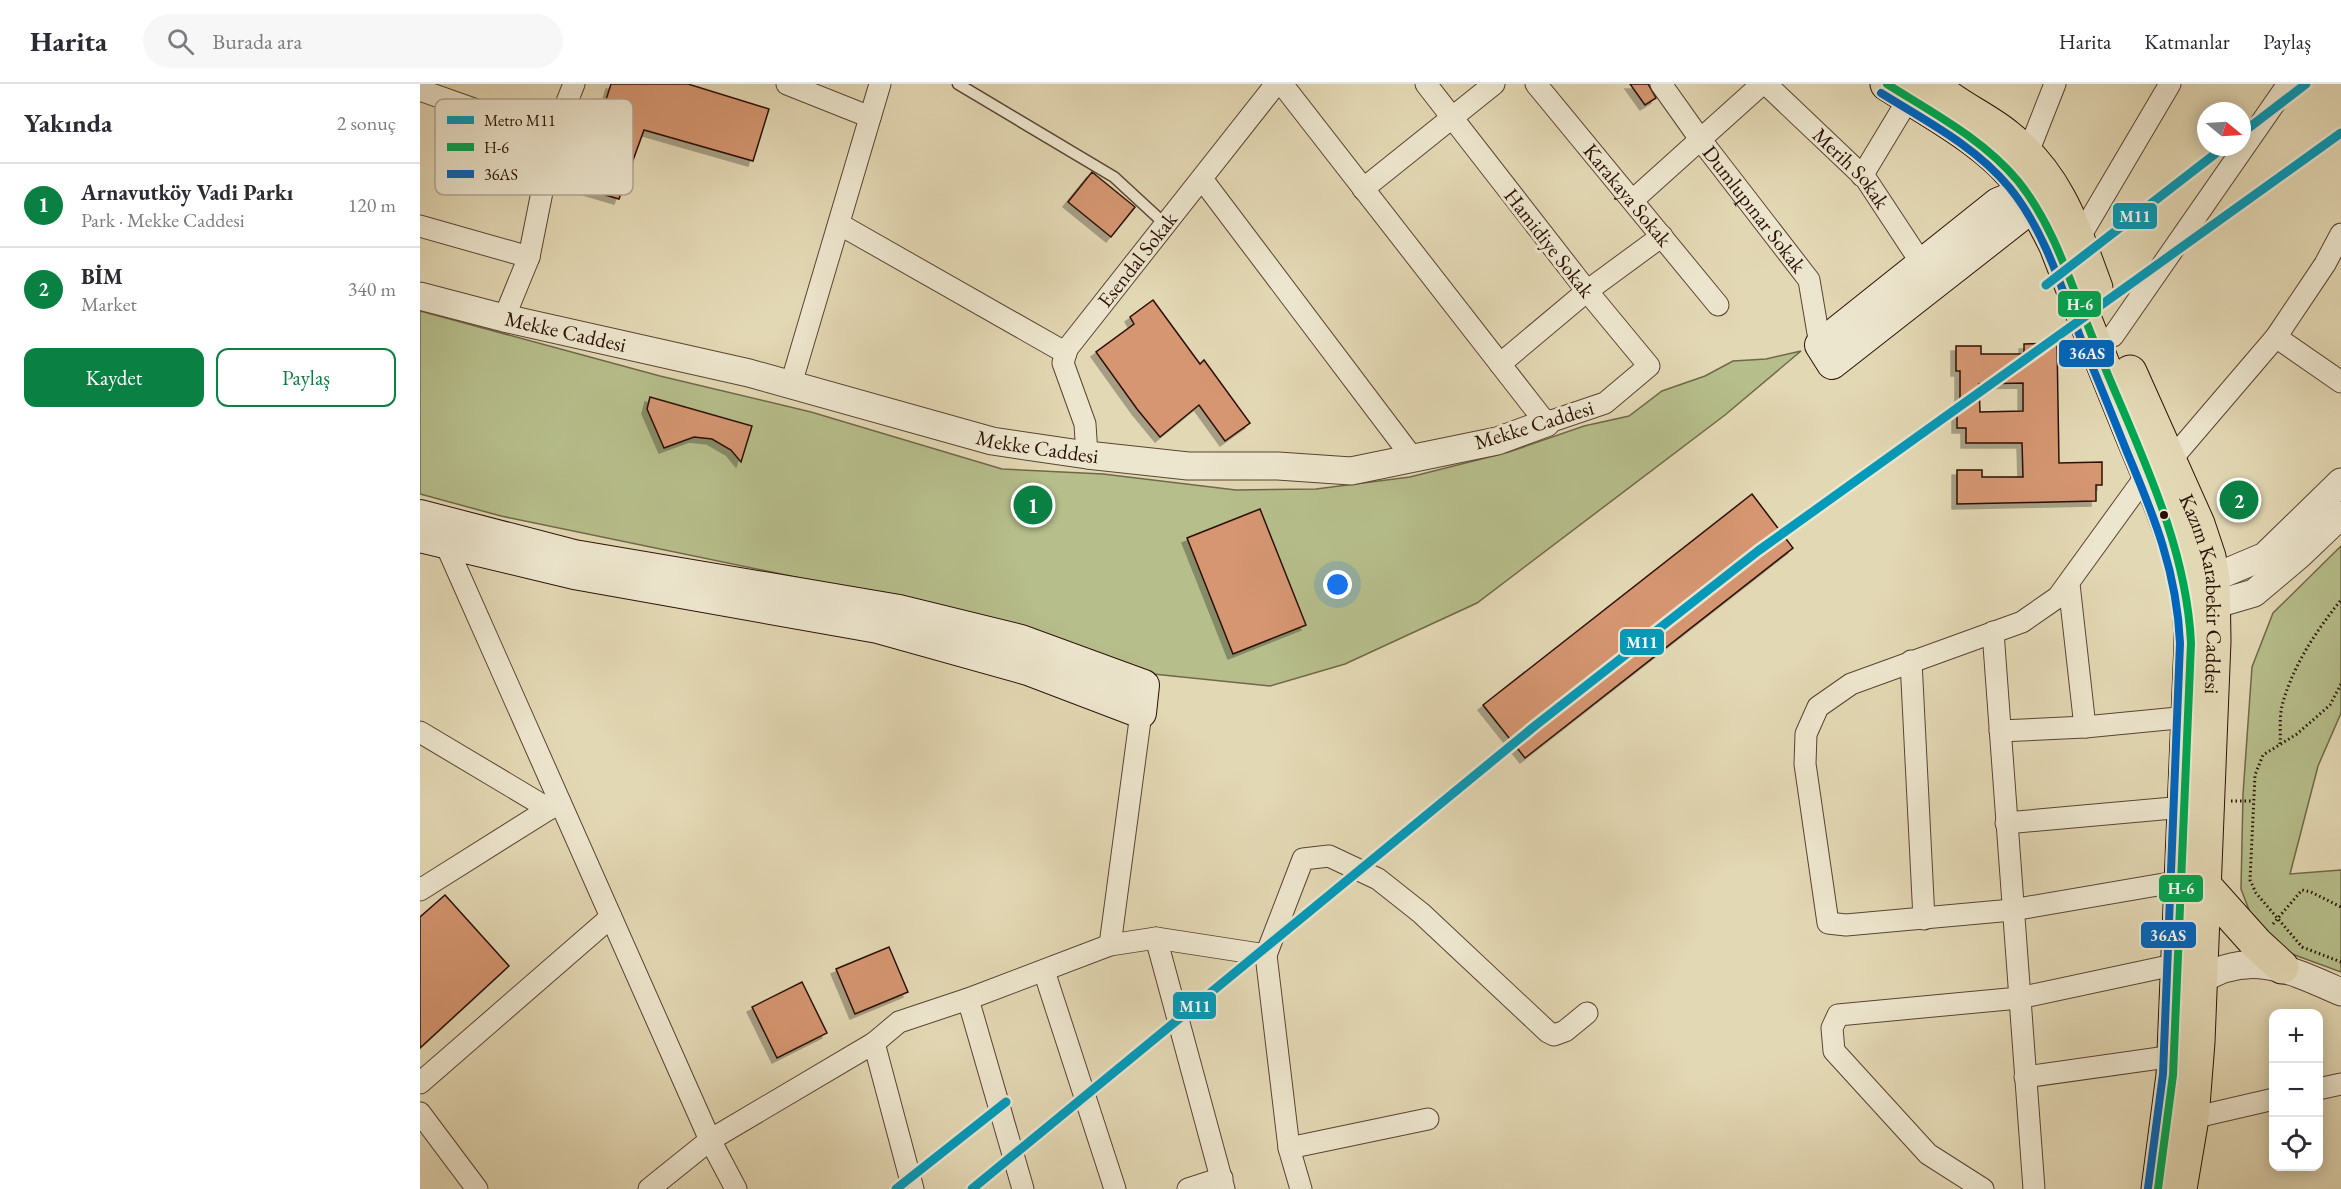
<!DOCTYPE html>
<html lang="tr">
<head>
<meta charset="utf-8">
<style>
	body { margin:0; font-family:"EB Garamond",serif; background:#f7f7f7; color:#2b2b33 }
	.controls { position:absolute; right:18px; bottom:18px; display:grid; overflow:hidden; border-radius:12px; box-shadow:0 3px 15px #0003 }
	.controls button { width:54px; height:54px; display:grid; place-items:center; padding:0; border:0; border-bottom:2px solid #e1e1e2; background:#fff; color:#2b2b33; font:30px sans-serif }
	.compass { position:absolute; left:1777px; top:18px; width:54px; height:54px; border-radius:50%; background:#fff; box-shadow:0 3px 15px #0003; rotate:108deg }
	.you { position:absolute; left:918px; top:501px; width:21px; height:21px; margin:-15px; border:4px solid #fff; border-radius:50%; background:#1a73e8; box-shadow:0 0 0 9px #1a73e833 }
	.badge { display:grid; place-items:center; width:39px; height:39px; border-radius:50%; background:#0b8043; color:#fff; font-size:20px; font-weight:700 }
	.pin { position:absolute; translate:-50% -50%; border:3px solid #fff; box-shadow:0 2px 6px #0006 }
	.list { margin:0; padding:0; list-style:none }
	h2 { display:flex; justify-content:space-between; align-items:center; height:78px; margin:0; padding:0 24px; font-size:26px }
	h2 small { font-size:20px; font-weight:400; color:#7c7c81 }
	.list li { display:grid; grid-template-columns:39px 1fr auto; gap:18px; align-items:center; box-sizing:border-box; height:84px; padding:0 24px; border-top:2px solid #e1e1e2 }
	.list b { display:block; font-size:22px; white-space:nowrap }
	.list p { margin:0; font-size:20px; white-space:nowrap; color:#7c7c81 }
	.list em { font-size:20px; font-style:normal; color:#7c7c81 }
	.actions { display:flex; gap:12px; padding:18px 24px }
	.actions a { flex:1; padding:14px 0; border:2px solid #0b8043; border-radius:12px; text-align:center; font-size:21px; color:#0b8043 }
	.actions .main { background:#0b8043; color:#fff }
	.icon { flex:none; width:33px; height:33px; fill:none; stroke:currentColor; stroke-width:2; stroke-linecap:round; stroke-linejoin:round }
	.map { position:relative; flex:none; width:1921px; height:1105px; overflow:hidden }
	header { display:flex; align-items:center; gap:36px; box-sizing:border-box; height:84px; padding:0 30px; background:#fff; border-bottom:2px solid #e1e1e2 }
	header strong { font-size:28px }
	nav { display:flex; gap:33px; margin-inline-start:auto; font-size:21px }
	.search { width:420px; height:54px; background:#f7f7f7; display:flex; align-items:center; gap:15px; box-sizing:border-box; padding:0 21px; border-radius:33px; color:#7c7c81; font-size:22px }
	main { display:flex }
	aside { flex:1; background:#fff }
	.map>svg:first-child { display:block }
</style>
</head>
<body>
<header>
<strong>Harita</strong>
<div class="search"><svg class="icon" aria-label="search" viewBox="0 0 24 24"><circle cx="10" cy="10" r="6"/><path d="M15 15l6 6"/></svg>Burada ara</div>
<nav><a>Harita</a><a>Katmanlar</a><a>Paylaş</a></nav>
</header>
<main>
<aside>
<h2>Yakında<small>2 sonuç</small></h2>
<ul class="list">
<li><span class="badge">1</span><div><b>Arnavutköy Vadi Parkı</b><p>Park · Mekke Caddesi</p></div><em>120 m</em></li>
<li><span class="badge">2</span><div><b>BİM</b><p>Market</p></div><em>340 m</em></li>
</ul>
<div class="actions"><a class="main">Kaydet</a><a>Paylaş</a></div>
</aside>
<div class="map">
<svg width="1921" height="1105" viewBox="0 0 1921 1105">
	<defs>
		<filter id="shadow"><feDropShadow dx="-5" dy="5" stdDeviation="0" flood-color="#0004"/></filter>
	</defs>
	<rect width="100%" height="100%" fill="#e3d8b4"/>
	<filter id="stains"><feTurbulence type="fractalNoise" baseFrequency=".00333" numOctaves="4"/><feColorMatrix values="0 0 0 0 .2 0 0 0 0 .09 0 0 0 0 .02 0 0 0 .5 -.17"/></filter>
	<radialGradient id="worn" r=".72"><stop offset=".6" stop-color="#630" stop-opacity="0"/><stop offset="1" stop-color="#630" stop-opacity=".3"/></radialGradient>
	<path fill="#b6be8b" stroke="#706849" stroke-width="1.5" d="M0,227L240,292L391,328L582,385L683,390L816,406L896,405L990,393L1089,368L1164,342L1209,332L1242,307L1285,292L1313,277L1346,275L1381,267L1305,331L1057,519L925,580L850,602L733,590L549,529L81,432L0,410Z
		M1921,462V629L1898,682L1870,790L1921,786V888L1872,870L1851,856L1831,831L1821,805L1823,710L1832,583L1853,529Z"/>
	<path fill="#d59671" stroke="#2b1107" stroke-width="1.5" fill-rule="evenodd" filter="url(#shadow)" d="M191,0H268L349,25L333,77L224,46L199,115L158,103Z
		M1210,0H1228L1236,14L1225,21Z
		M672,88L715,123L691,153L648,118Z
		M733,216L780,280L784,276L830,339L805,357L779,321L740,353L717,325L676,268L714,240L710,233Z
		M1637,259L1639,379L1682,378V401H1676V417L1537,420V386H1562V393H1603L1602,359H1546V344H1537V322H1540V287H1536V262H1561V270H1604V260ZM1603,299V327L1560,328L1559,300Z
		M230,313L332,342L321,378L311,366L292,355L274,353L244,364L227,325Z
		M1332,410L1373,464L1105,674L1063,621Z
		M840,425L886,541L813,570L767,454Z
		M25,811L89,882L0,964V833Z
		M469,863L488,908L435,930L416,885Z
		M382,898L407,949L357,974L332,923Z"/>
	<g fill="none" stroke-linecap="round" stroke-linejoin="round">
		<defs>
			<path id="service" d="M538,0L694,93L746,141"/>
			<g id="minor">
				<path d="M367,0L450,33"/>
				<path d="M862,0L1126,339L1185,319L1229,282L1167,207L1006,0"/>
				<path id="s1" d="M1116,0L1298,221"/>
				<path id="s2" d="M1241,0L1280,55L1389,196L1400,261"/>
				<path id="s3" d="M1346,0L1446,95L1502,180"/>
				<path d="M0,6L133,53"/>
				<path d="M1607,71L1635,0"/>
				<path d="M1442,92L1489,14"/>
				<path d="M782,95L992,373"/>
				<path d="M943,105L1074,0"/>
				<path d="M1213,116L1342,0"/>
				<path d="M419,140L646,269"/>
				<path d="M0,142L109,173"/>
				<path d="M1658,156L1750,0"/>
				<path d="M84,234L109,173L133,53L154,0"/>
				<path d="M1693,252L1868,0"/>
				<path d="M1856,253L1921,298"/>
				<path d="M1080,280L1167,207L1242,152"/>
				<path d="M371,300L460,0"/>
				<path id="s4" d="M667,371L665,340L643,279L647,265L856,0"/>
				<path d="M1750,377L1856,253L1905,180L1921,150"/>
				<path d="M1728,389L1638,513L1602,538L1431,600L1398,623L1386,650L1385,680L1408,839L1426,841L1592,826L1761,797"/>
				<path d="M26,461L290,1056L316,1105"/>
				<path d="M1649,500L1665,643"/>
				<path d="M1573,548L1614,1105"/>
				<path d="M1491,577L1504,835"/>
				<path d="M1580,647L1665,643L1768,633"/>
				<path d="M0,648L129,725"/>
				<path d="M1586,739L1764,723"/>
				<path d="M0,806L140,718"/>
				<path d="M736,854L804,1105"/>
				<path d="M690,861L721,629"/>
				<path d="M846,871L883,775L909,772L958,795L1001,829L1128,948L1134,951L1145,947L1167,929"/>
				<path d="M624,887L695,1105"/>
				<path d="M548,915L603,1105"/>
				<path d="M454,959L493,1105"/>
				<path d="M1605,993L1754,972"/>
				<path d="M0,999L191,833"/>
				<path d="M1898,1005L1921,1000"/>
				<path d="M0,1029L57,1105"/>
				<path d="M1772,1034L1854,1015"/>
				<path d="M869,1064L1008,1035"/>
				<path d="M229,1105L290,1056L454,959L479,938L548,915L690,861L736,854L846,871L869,1064L881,1105"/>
				<path d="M768,1105L802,1094"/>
				<path d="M1563,1105L1508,1070L1414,967L1412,944L1418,931L1599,914L1758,880"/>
			</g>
			<g id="tertiary">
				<path id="s5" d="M0,212L84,234L329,289L572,357L667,371L768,382H858L931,387L1077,357L1126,339"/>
				<path d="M1779,507L1793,494L1845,472L1921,398"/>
				<path d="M1776,517L1793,521L1834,509L1879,471L1921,431"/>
				<path d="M1780,897C1829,864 1873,887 1921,908"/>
			</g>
			<path id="secondary" d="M1635,106L1615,121L1412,280L1400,261L1578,119L1605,108Z
				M0,431L154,471L479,526L601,556L724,601L721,629L608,586L458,544L154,490L0,453"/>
			<g id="primary">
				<path d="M1467,0C1508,26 1566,57 1596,95C1613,115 1624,138 1636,162C1660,225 1686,287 1711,349C1740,420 1771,480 1771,559L1753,991L1738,1105"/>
				<path d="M1512,0C1533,21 1564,33 1587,52C1639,93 1654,145 1676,204"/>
				<path id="s6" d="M1710,288L1778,440L1789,473L1793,494L1794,557L1778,958L1772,1034L1760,1105"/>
				<path d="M1784,801L1836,859L1862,883"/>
			</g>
		</defs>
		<use href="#service" stroke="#594332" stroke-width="13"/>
		<use href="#minor" stroke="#594332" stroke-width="23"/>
		<use href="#tertiary" stroke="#594332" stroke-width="29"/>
		<use href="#secondary" stroke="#2b1107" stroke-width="32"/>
		<use href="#primary" stroke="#2b1107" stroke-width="35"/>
		<path stroke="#2b1107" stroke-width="3" stroke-dasharray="1.5 3" stroke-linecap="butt" d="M1921,600L1910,621L1877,650L1843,671L1835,691L1830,796L1836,809L1882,863L1921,878
			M1860,660C1861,648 1859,634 1862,622C1872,583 1896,547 1921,516
			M1811,717H1833
			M1853,840L1882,806L1891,808L1921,823"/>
		<use href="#service" stroke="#ede6ce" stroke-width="10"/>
		<use href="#minor" stroke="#ede6ce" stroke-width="21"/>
		<use href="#tertiary" stroke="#ede6ce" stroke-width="27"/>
		<use href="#secondary" stroke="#ede6ce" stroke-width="30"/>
		<use href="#primary" stroke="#e3d8b4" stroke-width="33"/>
		<defs>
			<path id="bus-1" d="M1467,0C1513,29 1563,55 1598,97C1635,143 1652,204 1674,257C1713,355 1766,453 1771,559L1753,991L1738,1105"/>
			<path id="bus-2" d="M1461,9C1506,37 1555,62 1589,103C1626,148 1643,209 1664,263C1679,298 1693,333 1707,368C1734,432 1757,488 1760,559L1743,990L1728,1104"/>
		</defs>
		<use href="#bus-1" stroke="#ede6ce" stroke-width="12"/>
		<use href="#bus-2" stroke="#ede6ce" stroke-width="12"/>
		<use href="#bus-1" stroke="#00a651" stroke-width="8"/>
		<use href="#bus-2" stroke="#0065bd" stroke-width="8"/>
		<defs>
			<path id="metro-1" d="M1822,49L1886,0
				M1626,201L1804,63
				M476,1105L586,1018
				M552,1105L1116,641L1338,467L1921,49"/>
		</defs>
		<use href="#metro-1" stroke="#ede6ce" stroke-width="14"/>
		<use href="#metro-1" stroke="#049aba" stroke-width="9"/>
	</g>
	<circle fill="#2b1107" stroke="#ede6ce" stroke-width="2" cx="1744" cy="431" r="5"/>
	<g text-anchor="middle" stroke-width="6" stroke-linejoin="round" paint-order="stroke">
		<g font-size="21" fill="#2b1107" stroke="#ede6ce">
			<text dy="7" stroke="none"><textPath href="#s3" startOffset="120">Merih Sokak</textPath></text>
			<text dy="7" stroke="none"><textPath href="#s1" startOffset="144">Karakaya Sokak</textPath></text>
			<text dy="7" stroke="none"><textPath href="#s2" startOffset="156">Dumlupınar Sokak</textPath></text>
			<text transform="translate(1129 159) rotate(52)" y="7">Hamidiye Sokak</text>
			<text dy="7" stroke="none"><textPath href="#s4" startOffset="224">Esendal Sokak</textPath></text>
			<text dy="7" stroke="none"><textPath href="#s5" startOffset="150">Mekke Caddesi</textPath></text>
			<text transform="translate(1114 341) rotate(-17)" y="7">Mekke Caddesi</text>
			<text dy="7" stroke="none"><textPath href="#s5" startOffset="636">Mekke Caddesi</textPath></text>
			<text dy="7" stroke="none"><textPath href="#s6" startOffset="237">Kazım Karabekir Caddesi</textPath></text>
		</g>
	</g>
	<rect x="15" y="15" width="198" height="96" rx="9" fill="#ede6ce" stroke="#b3a692" stroke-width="1.5"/>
	<rect x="27" y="32" width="27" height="8" fill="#049aba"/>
	<rect x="27" y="59" width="27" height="8" fill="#00a651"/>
	<rect x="27" y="86" width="27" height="8" fill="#0065bd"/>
	<g font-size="16" fill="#2b1107">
		<text x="64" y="42">Metro M11</text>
		<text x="64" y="69">H-6</text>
		<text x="64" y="96">36AS</text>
	</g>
	<g stroke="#ede6ce" stroke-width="2">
		<rect x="1692" y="118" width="46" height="28" rx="6" fill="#049aba"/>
		<rect x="1637" y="206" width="45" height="28" rx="6" fill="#00a651"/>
		<rect x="1638" y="255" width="57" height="29" rx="6" fill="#0065bd"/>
		<rect x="1199" y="544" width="46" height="28" rx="6" fill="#049aba"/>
		<rect x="1738" y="790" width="46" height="29" rx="6" fill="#00a651"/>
		<rect x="1720" y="837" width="57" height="28" rx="6" fill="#0065bd"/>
		<rect x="752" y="907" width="45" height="29" rx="6" fill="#049aba"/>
	</g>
	<g font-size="16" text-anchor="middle" font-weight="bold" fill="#fff">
		<text x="1715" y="138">M11</text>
		<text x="1660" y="226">H-6</text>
		<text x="1667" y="275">36AS</text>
		<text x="1222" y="564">M11</text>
		<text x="1761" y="810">H-6</text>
		<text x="1748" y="857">36AS</text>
		<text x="775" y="928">M11</text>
	</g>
	<rect width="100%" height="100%" filter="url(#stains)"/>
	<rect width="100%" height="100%" fill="url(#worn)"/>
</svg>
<div class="controls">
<button>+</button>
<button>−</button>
<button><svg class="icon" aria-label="locate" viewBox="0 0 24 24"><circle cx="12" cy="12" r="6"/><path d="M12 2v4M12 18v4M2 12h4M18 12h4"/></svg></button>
</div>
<svg class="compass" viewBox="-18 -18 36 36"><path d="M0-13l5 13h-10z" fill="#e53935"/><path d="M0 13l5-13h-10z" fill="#7c7c81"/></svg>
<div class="you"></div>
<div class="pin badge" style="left:613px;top:421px">1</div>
<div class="pin badge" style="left:1819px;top:416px">2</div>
</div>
</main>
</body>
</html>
